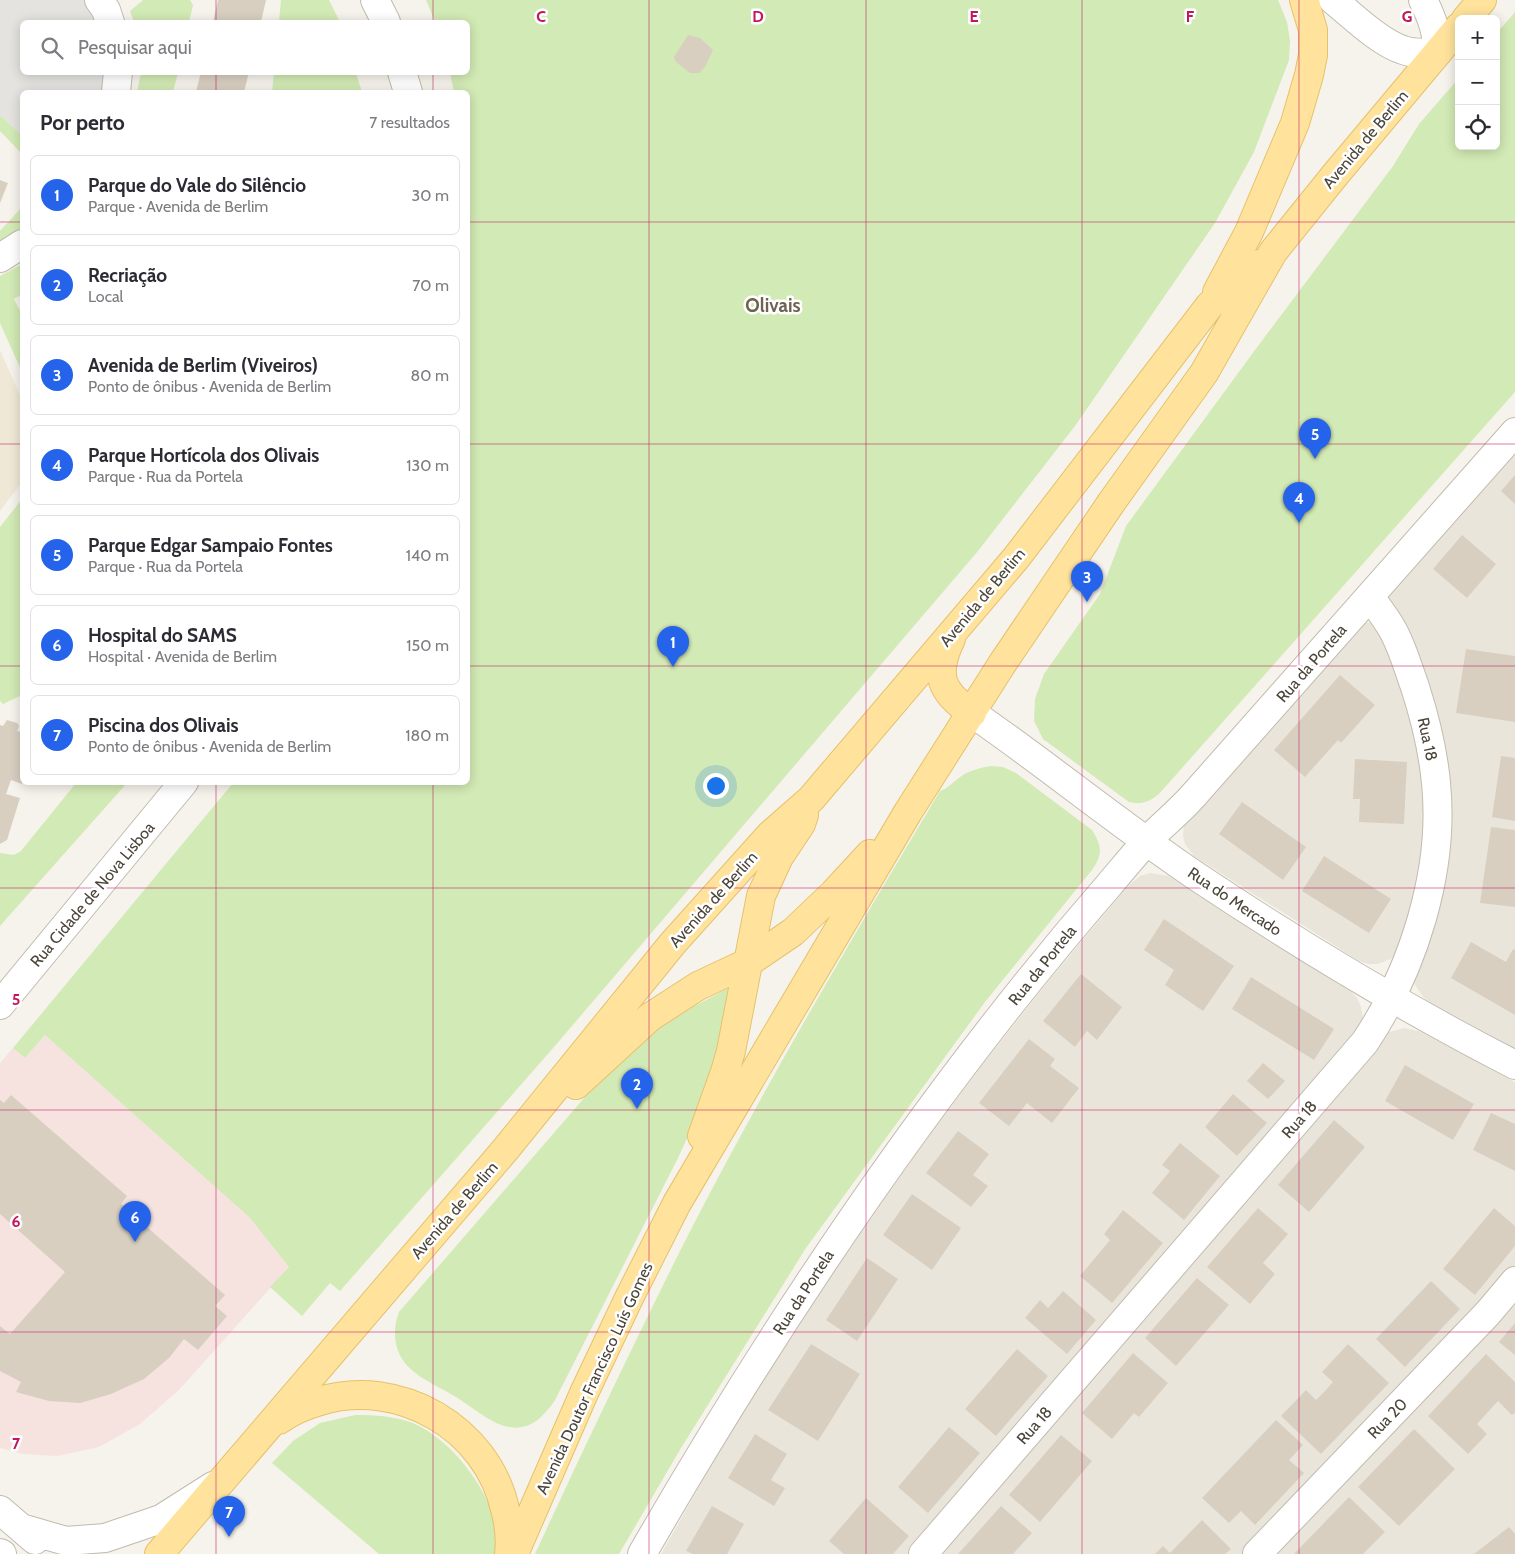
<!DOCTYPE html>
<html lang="pt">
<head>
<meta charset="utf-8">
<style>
	body { margin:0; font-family:Cabin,sans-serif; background:#f7f7f7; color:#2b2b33 }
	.controls { position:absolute; right:15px; top:15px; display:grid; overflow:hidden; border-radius:8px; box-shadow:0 2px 12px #0003 }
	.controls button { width:45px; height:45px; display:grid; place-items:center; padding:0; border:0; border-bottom:1px solid #e1e1e2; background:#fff; color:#2b2b33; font:25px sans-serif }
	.you { position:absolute; left:715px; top:785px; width:18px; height:18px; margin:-12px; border:4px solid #fff; border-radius:50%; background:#1a73e8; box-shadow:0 0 0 8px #1a73e833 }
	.badge { display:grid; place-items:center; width:32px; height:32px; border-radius:50%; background:#2563eb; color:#fff; font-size:16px; font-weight:700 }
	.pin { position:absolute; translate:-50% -41px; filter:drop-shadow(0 1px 2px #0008) }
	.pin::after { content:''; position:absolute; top:26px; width:18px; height:15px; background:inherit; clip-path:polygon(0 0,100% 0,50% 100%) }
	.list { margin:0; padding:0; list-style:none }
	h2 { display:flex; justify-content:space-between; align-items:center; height:65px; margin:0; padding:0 20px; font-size:21px }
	h2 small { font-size:16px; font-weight:400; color:#7c7c81 }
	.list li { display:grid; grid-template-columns:32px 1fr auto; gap:15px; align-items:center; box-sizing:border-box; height:80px; margin:0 10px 10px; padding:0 10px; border:1px solid #e1e1e2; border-radius:8px }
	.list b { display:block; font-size:19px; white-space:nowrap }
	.list p { margin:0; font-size:16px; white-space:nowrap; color:#7c7c81 }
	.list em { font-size:16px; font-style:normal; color:#7c7c81 }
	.icon { flex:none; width:28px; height:28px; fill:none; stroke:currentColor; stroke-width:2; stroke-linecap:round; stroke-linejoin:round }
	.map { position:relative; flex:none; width:1515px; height:1554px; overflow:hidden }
	.search { position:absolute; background:#fff; box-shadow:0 2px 12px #0003; left:20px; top:20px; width:450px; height:55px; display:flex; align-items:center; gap:12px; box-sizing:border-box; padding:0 18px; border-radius:8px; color:#7c7c81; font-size:19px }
	.panel { position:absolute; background:#fff; box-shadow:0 2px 12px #0003; left:20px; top:90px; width:450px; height:695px; border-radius:8px }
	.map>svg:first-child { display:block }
</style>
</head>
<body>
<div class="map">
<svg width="1515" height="1554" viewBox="0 0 1515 1554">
	<rect width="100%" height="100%" fill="#f6f3ec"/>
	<path fill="#eae5da" d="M1515,447V1048L1431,1003L1424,998L1415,985L1413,974L1443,850L1388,597L1389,591Z
		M1372,622L1386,632L1430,785L1423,880L1395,957L1378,964H1368L1359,961L1194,856L1185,844L1183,836L1184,824L1363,623Z
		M1150,873L1169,876L1177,881L1269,942L1350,991L1357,998L1361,1007L1363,1017V1026L913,1554H661L731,1431L790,1337L851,1244L915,1154L982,1065L1051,978L1127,887L1140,876Z
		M1404,1028L1419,1031L1515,1082V1270L1246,1554H932L1386,1033Z
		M1515,1293V1554H1266Z"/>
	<path fill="#efe8d6" d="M0,350L22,400V482L0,511Z"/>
	<path fill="#f6e3e0" d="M45,1035L249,1217L289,1267L179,1390L140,1424L99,1447L57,1456L23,1454L0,1448V1063L13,1048L25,1058Z"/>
	<path fill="#d2eab5" d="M143,0H190L193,5L189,22H134L130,11Z
		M281,0H329L340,22H279Z
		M426,0H1278L1287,22L1290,41L1289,60L1254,152L1215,223L1075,426L978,551L554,1047L340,1291L330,1283L302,1316L270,1287L289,1267L249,1217L45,1035L25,1058L13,1048L233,783L468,782V293L470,196L468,179V92H454L450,73L468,72V22H435Z
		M1515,12V392L1159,794C1149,802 1142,805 1129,802L1043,739L1034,721L1035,699L1044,674L1100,594L1126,526L1255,350L1393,166L1419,124L1459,78V146H1496V34Z
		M141,73H178L173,92H137Z
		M274,73H356L362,92H272Z
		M0,115L22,135V154L0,131Z
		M22,207V234L0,250V231Z
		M22,264V294L14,299L22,315V372L0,323V276Z
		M22,499V695L3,704L0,701V527Z
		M991,766L1003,767L1016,773L1092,830C1102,846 1103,854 1092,870L985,1002L806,1248L681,1448L619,1554H535C583,1450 632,1347 683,1245C762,1090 851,940 940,791C949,788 953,782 960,777C970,770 980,768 991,766Z
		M76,783H127L0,926V853L14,855L21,851Z
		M734,985L721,1048L703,1104L677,1160L554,1402C550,1407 546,1412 541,1417C511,1444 482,1413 456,1397C429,1380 394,1371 395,1331C395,1325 397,1318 399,1312L610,1068L651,1033L693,1007Z
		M355,1415C375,1415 396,1416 415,1424C453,1441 496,1496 497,1539C497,1544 495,1549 494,1554H379L272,1463L293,1441L320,1423Z"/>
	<path fill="#e5e3e0" d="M0,0H88L100,22H22V72L110,73L106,92H22V135L0,115Z"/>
	<path fill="#d8cfc1" d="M218,0H266L261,22H213Z
		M688,35L700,38L713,50L705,67L699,73H690L676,62L674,57Z
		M201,72H249L244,92H196Z
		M0,180L8,183L0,203Z
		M1515,475V504L1501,491Z
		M1462,535L1496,564L1467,598L1433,569Z
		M1466,649L1515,656V722L1456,713Z
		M1340,675L1375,705L1341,743L1338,740L1305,777L1274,750Z
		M7,720L17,723L19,726L17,731L22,732V784L11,780L6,794L20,798L7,840L0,844V725L3,726Z
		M1501,756L1515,758V821L1492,817Z
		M1355,759L1407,762L1404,824L1359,822L1360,799H1353Z
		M1242,802L1306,847L1283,880L1219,834Z
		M1491,827L1515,830V907L1480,903Z
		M1324,856L1391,899L1369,933L1302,891Z
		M1164,919L1234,966L1203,1011L1165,985L1174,970L1144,950Z
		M1471,942L1506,962L1513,949L1515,950V1015L1451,978Z
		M1081,974L1122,1007L1097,1040L1087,1031L1075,1047L1043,1021Z
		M1251,977L1334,1029L1314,1060L1232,1009Z
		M1029,1039L1055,1059L1050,1066L1079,1088L1052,1123L1027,1103L1009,1126L979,1103Z
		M1263,1063L1285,1081L1268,1099L1247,1081Z
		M1405,1065L1474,1104L1453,1140L1385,1101Z
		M1233,1094L1267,1123L1237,1156L1205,1127Z
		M11,1095L127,1196L121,1204L131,1213L139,1204L148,1211L140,1221L225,1295L215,1306L227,1316L198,1350L184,1339L169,1358L144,1379L111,1394L80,1403L49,1401L16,1392L21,1382L0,1371V1326L10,1334L65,1272L0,1214V1100L4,1103Z
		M1491,1113L1515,1124V1171L1473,1150Z
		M1334,1120L1365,1147L1309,1212L1278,1185Z
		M958,1131L989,1154L973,1175L988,1186L971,1207L926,1173Z
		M1180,1143L1220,1176L1184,1220L1152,1193L1170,1171L1162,1165Z
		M912,1194L961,1228L932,1270L883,1235Z
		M1258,1208L1288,1234L1263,1263L1275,1274L1250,1304L1207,1267Z
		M1494,1208L1515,1226V1246L1475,1295L1443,1269Z
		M1123,1210L1163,1243L1112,1303L1080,1276L1110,1240L1104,1234Z
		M867,1258L898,1279L857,1341L826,1320Z
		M1197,1278L1229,1305L1176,1366L1145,1338Z
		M1431,1281L1460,1309L1405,1367L1376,1339Z
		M1063,1291L1096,1320L1067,1354L1025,1318L1040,1300L1048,1308Z
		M1515,1323V1355L1499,1342Z
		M811,1344L860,1374L818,1441L768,1410Z
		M1348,1344L1389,1383L1321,1454L1281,1416L1306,1390L1316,1400L1325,1391L1333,1382L1322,1372Z
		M1017,1349L1048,1376L996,1436L965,1409Z
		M1133,1353L1168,1383L1139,1417L1134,1413L1112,1439L1082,1413Z
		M1486,1354L1515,1382V1413L1512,1415L1498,1401L1477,1424L1487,1434L1468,1454L1428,1416Z
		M1276,1420L1303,1445L1289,1460L1304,1473L1255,1525L1241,1511L1229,1523L1202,1498Z
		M949,1427L980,1453L928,1513L898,1487Z
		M1414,1429L1455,1469L1399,1526L1358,1487Z
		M755,1434L787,1454L771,1480L785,1488L774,1506L728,1478Z
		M1061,1435L1092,1461L1040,1522L1009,1495Z
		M1349,1497L1385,1532L1363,1554H1294Z
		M866,1498L909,1536L893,1554H844L829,1541Z
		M712,1506L744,1524L727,1554H693L686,1551Z
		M1001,1506L1032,1533L1013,1554H958Z
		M1202,1520L1231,1549L1225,1554H1155L1163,1546L1170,1553Z
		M1509,1527L1515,1534V1554H1474Z"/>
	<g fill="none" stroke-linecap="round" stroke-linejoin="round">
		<defs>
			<path id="minor" d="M99,0L106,10L110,22
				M375,0L386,22
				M1333,0C1353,16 1379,42 1403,50C1414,54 1426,53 1438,52C1436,30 1433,20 1423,0
				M402,72L408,92
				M116,92L118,72
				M0,258L22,244
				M972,713C1049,766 1121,826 1199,878C1301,946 1406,1009 1515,1065
				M0,1005L184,782
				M0,1510L35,1540
				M21,1528L66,1541L105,1538L161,1519L213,1486
				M0,1553L2,1554
				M642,1554C778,1318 930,1091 1109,885C1121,871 1133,856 1146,842C1161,826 1179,812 1193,796L1515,432
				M923,1554L1365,1042C1413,970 1445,871 1436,783C1433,751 1425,718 1415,687C1408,668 1402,645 1391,627C1385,617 1377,607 1370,596
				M1257,1554L1488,1313L1515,1281"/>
			<path id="major" d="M1466,19L1482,0
				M1217,292L1249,232L1295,123L1309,75L1313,55V30L1304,0
				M951,639C934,674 940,692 972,713
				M576,1085L650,1017L698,986L749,962L793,932L834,893L870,854
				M702,1136L725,1072L731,1051L761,896L779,857L801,824L804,815
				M279,1420C291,1411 306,1405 320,1401C399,1377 487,1428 505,1509C509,1524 511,1539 509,1554
				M159,1554L505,1150L673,943L770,835L811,799L1016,558L1210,305L1259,264
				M514,1554L584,1393L629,1298L677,1203L908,812L1002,664L1111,503L1204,373L1273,252L1335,175L1459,27"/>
		</defs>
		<use href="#minor" stroke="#c2bbae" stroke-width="30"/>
		<use href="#major" stroke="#e6c16a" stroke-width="30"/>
		<use href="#minor" stroke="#fff" stroke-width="28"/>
		<use href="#major" stroke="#ffe39c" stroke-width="28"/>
	</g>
	<path fill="none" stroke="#c2185b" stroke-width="1" stroke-opacity="0.55" d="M216,0V22M433,0V22M649,0V1554M866,0V1554M1082,0V1554M1299,0V1554M216,72V92M433,72V92M0,222H22M468,222H1515M0,444H22M468,444H1515M0,666H22M468,666H1515M216,782V1554M433,782V1554M0,888H1515M0,1110H1515M0,1332H1515"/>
	<g text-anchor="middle" stroke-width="5" stroke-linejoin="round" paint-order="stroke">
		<g font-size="16" fill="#4b4439" stroke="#fff">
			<text transform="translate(1365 139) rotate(-50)" y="6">Avenida de Berlim</text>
			<text transform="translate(982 597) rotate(-50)" y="6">Avenida de Berlim</text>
			<text transform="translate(1311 663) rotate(-49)" y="6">Rua da Portela</text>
			<text transform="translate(1428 739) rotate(78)" y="6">Rua 18</text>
			<text transform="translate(92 894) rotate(-50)" y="6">Rua Cidade de Nova Lisboa</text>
			<text transform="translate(713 899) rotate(-48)" y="6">Avenida de Berlim</text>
			<text transform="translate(1235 901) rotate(34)" y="6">Rua do Mercado</text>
			<text transform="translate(1042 965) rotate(-51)" y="6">Rua da Portela</text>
			<text transform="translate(1299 1119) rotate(-49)" y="6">Rua 18</text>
			<text transform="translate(454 1210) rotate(-49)" y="6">Avenida de Berlim</text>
			<text transform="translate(803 1292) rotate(-57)" y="6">Rua da Portela</text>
			<text transform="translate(594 1378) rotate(-65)" y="6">Avenida Doutor Francisco Luís Gomes</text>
			<text transform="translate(1387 1418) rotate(-46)" y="6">Rua 20</text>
			<text transform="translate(1034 1425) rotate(-49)" y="6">Rua 18</text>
		</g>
		<g font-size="19" font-weight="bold" fill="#6e6250" stroke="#fff">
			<text x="773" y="312">Olivais</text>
		</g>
	</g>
	<g font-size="16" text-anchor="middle" font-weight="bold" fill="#c2185b" stroke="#fff" stroke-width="5" stroke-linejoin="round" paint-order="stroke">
		<text x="541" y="22">C</text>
		<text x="758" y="22">D</text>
		<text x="974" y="22">E</text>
		<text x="1190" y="22">F</text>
		<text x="1407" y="22">G</text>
		<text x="16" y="1005">5</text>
		<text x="16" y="1227">6</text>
		<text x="16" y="1449">7</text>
	</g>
</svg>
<div class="controls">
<button>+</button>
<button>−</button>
<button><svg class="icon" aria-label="locate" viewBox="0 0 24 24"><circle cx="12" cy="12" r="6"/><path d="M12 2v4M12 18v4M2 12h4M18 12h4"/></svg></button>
</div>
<div class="you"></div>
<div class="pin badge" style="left:673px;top:667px">1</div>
<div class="pin badge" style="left:637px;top:1109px">2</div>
<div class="pin badge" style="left:1087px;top:602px">3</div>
<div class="pin badge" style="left:1299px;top:523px">4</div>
<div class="pin badge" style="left:1315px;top:459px">5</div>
<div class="pin badge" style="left:135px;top:1242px">6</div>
<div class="pin badge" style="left:229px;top:1537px">7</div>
<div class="search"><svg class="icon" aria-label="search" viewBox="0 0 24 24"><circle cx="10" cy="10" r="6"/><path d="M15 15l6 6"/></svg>Pesquisar aqui</div>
<section class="panel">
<h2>Por perto<small>7 resultados</small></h2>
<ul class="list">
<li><span class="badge">1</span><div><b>Parque do Vale do Silêncio</b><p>Parque · Avenida de Berlim</p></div><em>30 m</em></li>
<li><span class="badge">2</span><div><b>Recriação</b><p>Local</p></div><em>70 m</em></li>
<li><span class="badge">3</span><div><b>Avenida de Berlim (Viveiros)</b><p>Ponto de ônibus · Avenida de Berlim</p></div><em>80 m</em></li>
<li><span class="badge">4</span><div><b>Parque Hortícola dos Olivais</b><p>Parque · Rua da Portela</p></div><em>130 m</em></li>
<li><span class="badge">5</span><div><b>Parque Edgar Sampaio Fontes</b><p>Parque · Rua da Portela</p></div><em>140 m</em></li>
<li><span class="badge">6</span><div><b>Hospital do SAMS</b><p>Hospital · Avenida de Berlim</p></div><em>150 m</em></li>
<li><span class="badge">7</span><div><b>Piscina dos Olivais</b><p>Ponto de ônibus · Avenida de Berlim</p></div><em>180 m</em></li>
</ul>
</section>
</div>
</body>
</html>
